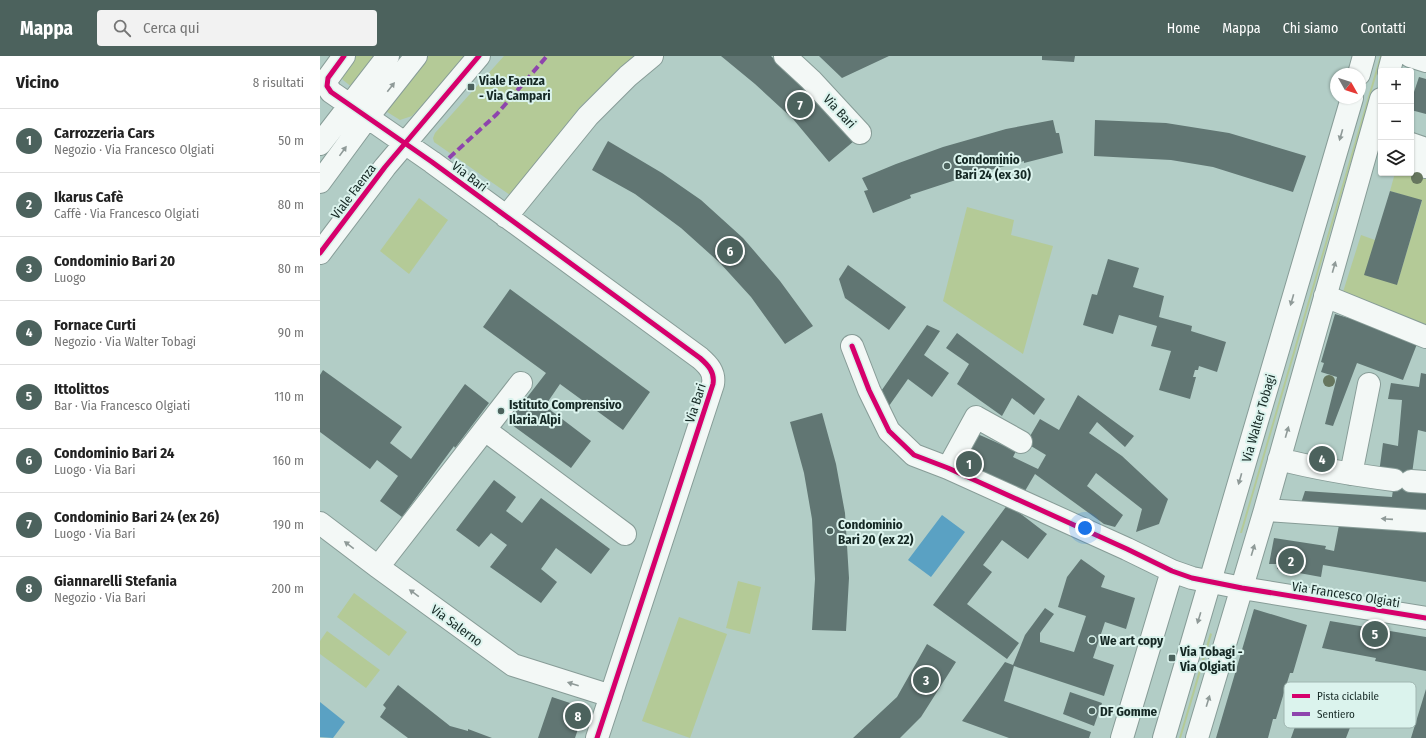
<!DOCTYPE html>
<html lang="it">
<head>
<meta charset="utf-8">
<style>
	body { margin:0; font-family:"Fira Sans Condensed",sans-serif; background:#f2f2f2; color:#222 }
	.controls { position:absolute; right:12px; top:12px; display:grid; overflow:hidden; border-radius:4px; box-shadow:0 1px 3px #0004 }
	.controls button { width:36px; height:36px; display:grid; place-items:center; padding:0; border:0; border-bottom:1px solid #e0e0e0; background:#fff; color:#222; font:20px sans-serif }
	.compass { position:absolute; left:1010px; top:12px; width:36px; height:36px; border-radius:50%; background:#fff; box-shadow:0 1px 3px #0004; rotate:129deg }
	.you { position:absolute; left:765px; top:472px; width:14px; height:14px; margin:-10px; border:3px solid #fff; border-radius:50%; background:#1a73e8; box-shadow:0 0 0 6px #1a73e833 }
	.badge { display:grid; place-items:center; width:26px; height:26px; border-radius:50%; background:#4c625d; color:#fff; font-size:13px; font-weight:700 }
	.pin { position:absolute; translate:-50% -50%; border:2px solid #fff; box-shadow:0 1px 4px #0006 }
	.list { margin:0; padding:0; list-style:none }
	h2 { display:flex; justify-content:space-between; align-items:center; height:52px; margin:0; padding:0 16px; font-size:17px }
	h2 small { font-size:13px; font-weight:400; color:#767676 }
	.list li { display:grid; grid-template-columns:26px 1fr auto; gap:12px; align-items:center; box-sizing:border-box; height:64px; padding:0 16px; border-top:1px solid #e0e0e0 }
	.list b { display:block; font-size:15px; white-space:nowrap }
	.list p { margin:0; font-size:13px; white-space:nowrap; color:#767676 }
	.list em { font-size:13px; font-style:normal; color:#767676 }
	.icon { flex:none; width:22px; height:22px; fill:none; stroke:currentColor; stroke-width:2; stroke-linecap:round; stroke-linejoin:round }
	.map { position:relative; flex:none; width:1106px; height:682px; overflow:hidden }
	header { display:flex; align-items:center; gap:24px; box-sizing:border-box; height:56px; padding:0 20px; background:#4c625d; color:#fff }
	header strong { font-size:19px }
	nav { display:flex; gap:22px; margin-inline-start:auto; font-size:14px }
	.search { width:280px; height:36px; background:#f2f2f2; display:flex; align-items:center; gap:10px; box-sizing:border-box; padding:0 14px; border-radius:4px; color:#767676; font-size:15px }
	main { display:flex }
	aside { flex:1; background:#fff }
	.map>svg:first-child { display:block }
</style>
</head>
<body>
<header>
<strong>Mappa</strong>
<div class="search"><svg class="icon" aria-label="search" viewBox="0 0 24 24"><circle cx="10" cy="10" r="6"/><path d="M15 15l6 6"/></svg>Cerca qui</div>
<nav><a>Home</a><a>Mappa</a><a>Chi siamo</a><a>Contatti</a></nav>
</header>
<main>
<aside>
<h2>Vicino<small>8 risultati</small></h2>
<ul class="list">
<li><span class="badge">1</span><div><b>Carrozzeria Cars</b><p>Negozio · Via Francesco Olgiati</p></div><em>50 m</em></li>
<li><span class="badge">2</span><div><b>Ikarus Cafè</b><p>Caffè · Via Francesco Olgiati</p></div><em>80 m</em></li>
<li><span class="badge">3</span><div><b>Condominio Bari 20</b><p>Luogo</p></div><em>80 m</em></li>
<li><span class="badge">4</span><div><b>Fornace Curti</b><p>Negozio · Via Walter Tobagi</p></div><em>90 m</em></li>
<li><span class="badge">5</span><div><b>Ittolittos</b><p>Bar · Via Francesco Olgiati</p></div><em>110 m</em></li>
<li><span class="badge">6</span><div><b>Condominio Bari 24</b><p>Luogo · Via Bari</p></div><em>160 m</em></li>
<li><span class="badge">7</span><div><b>Condominio Bari 24 (ex 26)</b><p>Luogo · Via Bari</p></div><em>190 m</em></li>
<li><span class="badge">8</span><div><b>Giannarelli Stefania</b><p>Negozio · Via Bari</p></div><em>200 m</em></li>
</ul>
</aside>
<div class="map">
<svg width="1106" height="682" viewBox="0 0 1106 682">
	<rect width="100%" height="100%" fill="#b2cdc6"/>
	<path fill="#b4ca97" d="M28,0H57L33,32L23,24L19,17Z
		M106,0H147L92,60L80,64L64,54Z
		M184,0H314L260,51L190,139L114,86L113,82L115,77Z
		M1060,0H1062L922,477H920Z
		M1075,117L1106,118V269L1023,236L1041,179L1055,184L1077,228L1102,145L1070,135Z
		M99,142L128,164L89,218L60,195Z
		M647,151L694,164L691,179L733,190L703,298L623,245Z
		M418,525L441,531L430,578L406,572Z
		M34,537L87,576L69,600L17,561Z
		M359,561L407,578L370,682L322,665Z
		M7,575L60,614L46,632L0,598V585Z
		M890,577L892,578L861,682H859Z"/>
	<path fill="#5aa1c3" d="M622,459L645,476L611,521L588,504Z
		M0,646L25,666L13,682L0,681Z"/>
	<path fill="#617673" d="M401,0H451L489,36L534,85L509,106L473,63L435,28Z
		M499,0H569L522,22Z
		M722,0H755L754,6L722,4Z
		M1099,21L1106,23V58L1091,54V45Z
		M733,64L736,77H739L743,97L704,107V105L648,120L590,139L591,142L553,157L544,135L548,134L542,122L576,108L623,91L686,73Z
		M775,64L846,67L909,77L986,100L973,136L893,111L851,104L774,100Z
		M288,85L342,117L381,144L423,182L460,225L493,270L465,288L431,241L400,207L361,172L315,138L272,114Z
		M1070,135L1102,144L1077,229L1044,219Z
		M788,203L819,212L813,231L844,240L839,261L872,270L871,275L906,286L897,316L879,310L878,314H875L873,321H876L870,343L839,334L851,295L831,290L837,270L799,259L793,278L763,269L772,238L777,239Z
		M528,209L586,251L569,274L525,242L519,223Z
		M190,233L330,336L303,374L240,328L225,350L271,385L251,412L188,366L226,317L163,271Z
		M1015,258L1035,264L1097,288L1083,324L1037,307L1013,370L1005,368L1017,321L1001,316L1004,307L1001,306Z
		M607,269L620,275L604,299L629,317L612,341L588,323L564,357L557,341Z
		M637,277L725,343L714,359L692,342L682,360L637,328L649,308L626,292Z
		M3,314L82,371L70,387L91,403L145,328L169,347L135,392L134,390L82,461L60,445L78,420L57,404L50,413L0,376V319Z
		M1101,317L1106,318V376L1098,374L1091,425L1106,431V458L980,450L985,435L1072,441L1075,419L1059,417L1063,387L1078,390L1082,344L1068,343L1071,327L1099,331Z
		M758,339L814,380L805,391L777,366L769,377L802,400L848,443L839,468L816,476L822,453L776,417L767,430L803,459L795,471L784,468L715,418L702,440L643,411L653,376L696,395L693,401L718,413L726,399L706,387L720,363L739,374Z
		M502,357L516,408L525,457L529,522L526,575L492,574L495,523L492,463L484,417L470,366Z
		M174,424L196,441L186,455L202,467L221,442L290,493L271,518L236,492L221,513L237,526L221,547L170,511L187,489L171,477L159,491L136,474Z
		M688,448L727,478L708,503L682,484L663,509L672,516L647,548L699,587L687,603L613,549Z
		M1019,469L1106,477V526L1003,509L1001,521L957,513L958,508H949L954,482L1006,490L1005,493L1014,495Z
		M761,503L785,520L781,531L815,542L806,573L785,566L773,602L794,609L784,640L694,610L684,645L771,676L769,682H689L642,665L685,606L693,609L705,579L725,552L734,558L720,577V586L754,596L766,560L738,551L747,521Z
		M934,553L987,569L973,617H970L956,663H953L948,682H896Z
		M1010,565L1106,581V615L1055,605L1056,602L1002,592Z
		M607,588L636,606L601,661L580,682H533L577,641Z
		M78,629L130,670L148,675V673L172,682H88L60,661L66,652L63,649Z
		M1106,633V682H1091Z
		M750,636L782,647L774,670L743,658Z
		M232,641L265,652L255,682H218Z
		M982,651L1031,669L1026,682H971Z"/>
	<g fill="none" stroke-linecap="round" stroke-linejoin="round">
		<defs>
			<path id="minor" d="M24,0L8,22L7,30L11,36L112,106L380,302C388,309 395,316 393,328L277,682
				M465,0L491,24L540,77
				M1090,0L1106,5
				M1069,15L1073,0
				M1039,18L1044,0
				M0,88L68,0
				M1091,88L1106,93
				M1091,106L1106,111
				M0,126L47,62L96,0
				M186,161L268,60L308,20L332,0
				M0,197L65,111L159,0
				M1005,240L1106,281
				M532,290L549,334L569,375L594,399L628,412L807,493L852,515L872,522L922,532L1106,562
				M165,374L305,478
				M959,403C997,413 1035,419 1074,424
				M628,412L656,361L701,386
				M1031,418L1049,328
				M1091,425L1106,426
				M945,454L1106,465
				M0,467L58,511L193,609L291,640
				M58,511L201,327
				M802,682L852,515
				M844,682L1032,42
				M877,682L945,454L1061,43"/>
		</defs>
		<use href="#minor" stroke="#879c97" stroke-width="24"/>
		<use href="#minor" stroke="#f3f8f6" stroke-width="22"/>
		<path stroke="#8e44ad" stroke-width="4" stroke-dasharray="8 4" stroke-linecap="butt" d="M129,102L177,58L227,0"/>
		<defs>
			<path id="cycleway" d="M24,0L8,22L7,30L11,36L112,106L380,302C388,309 395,316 393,328L277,682
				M0,197L65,111L159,0
				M532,290L549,334L569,375L594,399L628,412L807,493L852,515L872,522L922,532L1106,562"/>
		</defs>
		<use href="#cycleway" stroke="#dbf3ed" stroke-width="8"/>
		<use href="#cycleway" stroke="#d6006c" stroke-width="5"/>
	</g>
	<g fill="#66765e">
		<circle cx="1097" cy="122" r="6"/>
		<circle cx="1009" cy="325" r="6"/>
	</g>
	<defs><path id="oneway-solid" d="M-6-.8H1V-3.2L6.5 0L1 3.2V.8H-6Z"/></defs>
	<g fill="#8f9a98">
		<use href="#oneway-solid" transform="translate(71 31) rotate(-52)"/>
		<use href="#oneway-solid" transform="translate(1021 79) rotate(106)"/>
		<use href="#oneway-solid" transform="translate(23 95) rotate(-54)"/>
		<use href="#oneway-solid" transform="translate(1014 211) rotate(-74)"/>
		<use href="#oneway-solid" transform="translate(972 244) rotate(106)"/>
		<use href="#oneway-solid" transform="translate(967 376) rotate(-74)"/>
		<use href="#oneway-solid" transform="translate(920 423) rotate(106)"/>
		<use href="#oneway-solid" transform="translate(1067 463) rotate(-176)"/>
		<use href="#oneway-solid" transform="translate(29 489) rotate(-143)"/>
		<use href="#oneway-solid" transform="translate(933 494) rotate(-73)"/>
		<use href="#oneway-solid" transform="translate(94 537) rotate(-144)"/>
		<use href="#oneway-solid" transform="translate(879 562) rotate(107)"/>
		<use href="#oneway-solid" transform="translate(253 628) rotate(-162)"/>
		<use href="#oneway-solid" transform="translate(888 645) rotate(-73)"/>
	</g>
	<g fill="#4c625d" stroke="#dbf3ed" stroke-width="1.5">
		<rect x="147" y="27" width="8" height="8" rx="2"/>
		<circle cx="627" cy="110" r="4"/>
		<circle cx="181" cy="355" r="4"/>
		<circle cx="510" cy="475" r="4"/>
		<circle cx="772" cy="584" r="4"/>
		<rect x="848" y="598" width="8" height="8" rx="2"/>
		<circle cx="772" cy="655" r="4"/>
	</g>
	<g text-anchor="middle" stroke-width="4" stroke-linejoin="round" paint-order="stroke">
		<g font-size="13" font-weight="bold" fill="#152824" stroke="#dbf3ed" text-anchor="start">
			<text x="159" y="29">Viale Faenza<tspan x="159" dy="15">- Via Campari</tspan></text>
			<text x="635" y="108">Condominio<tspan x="635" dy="15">Bari 24 (ex 30)</tspan></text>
			<text x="189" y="353">Istituto Comprensivo<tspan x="189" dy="15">Ilaria Alpi</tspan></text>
			<text x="518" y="473">Condominio<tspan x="518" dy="15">Bari 20 (ex 22)</tspan></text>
			<text x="780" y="589">We art copy</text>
			<text x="860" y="600">Via Tobagi -<tspan x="860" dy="15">Via Olgiati</tspan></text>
			<text x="780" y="660">DF Gomme</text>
		</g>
		<g font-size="13" fill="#152824" stroke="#dbf3ed">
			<text transform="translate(520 55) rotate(47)" y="5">Via Bari</text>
			<text transform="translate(150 120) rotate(37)" y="5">Via Bari</text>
			<text transform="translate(33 135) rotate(-53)" y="5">Viale Faenza</text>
			<text transform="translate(375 347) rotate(-72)" y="5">Via Bari</text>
			<text transform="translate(938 362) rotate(-74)" y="5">Via Walter Tobagi</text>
			<text transform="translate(1026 538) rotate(9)" y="5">Via Francesco Olgiati</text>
			<text transform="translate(137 569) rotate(36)" y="5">Via Salerno</text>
		</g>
	</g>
	<rect x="964" y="626" width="132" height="46" rx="6" fill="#dbf3ed" stroke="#a0b6b1" stroke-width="1"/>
	<rect x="972" y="638" width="18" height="4" fill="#d6006c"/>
	<rect x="972" y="656" width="18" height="4" fill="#8e44ad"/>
	<g font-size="11" fill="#152824">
		<text x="997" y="644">Pista ciclabile</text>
		<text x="997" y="662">Sentiero</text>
	</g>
</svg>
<div class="controls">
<button>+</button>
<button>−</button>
<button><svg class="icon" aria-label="layers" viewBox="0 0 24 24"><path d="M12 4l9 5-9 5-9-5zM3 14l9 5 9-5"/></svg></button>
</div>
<svg class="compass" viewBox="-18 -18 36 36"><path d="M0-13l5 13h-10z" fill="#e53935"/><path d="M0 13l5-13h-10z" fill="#767676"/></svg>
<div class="you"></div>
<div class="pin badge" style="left:649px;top:408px">1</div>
<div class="pin badge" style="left:971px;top:505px">2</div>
<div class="pin badge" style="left:606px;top:624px">3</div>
<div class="pin badge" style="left:1002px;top:403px">4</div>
<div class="pin badge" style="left:1055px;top:578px">5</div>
<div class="pin badge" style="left:410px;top:195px">6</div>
<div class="pin badge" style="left:480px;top:49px">7</div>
<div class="pin badge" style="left:258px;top:660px">8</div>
</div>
</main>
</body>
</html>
